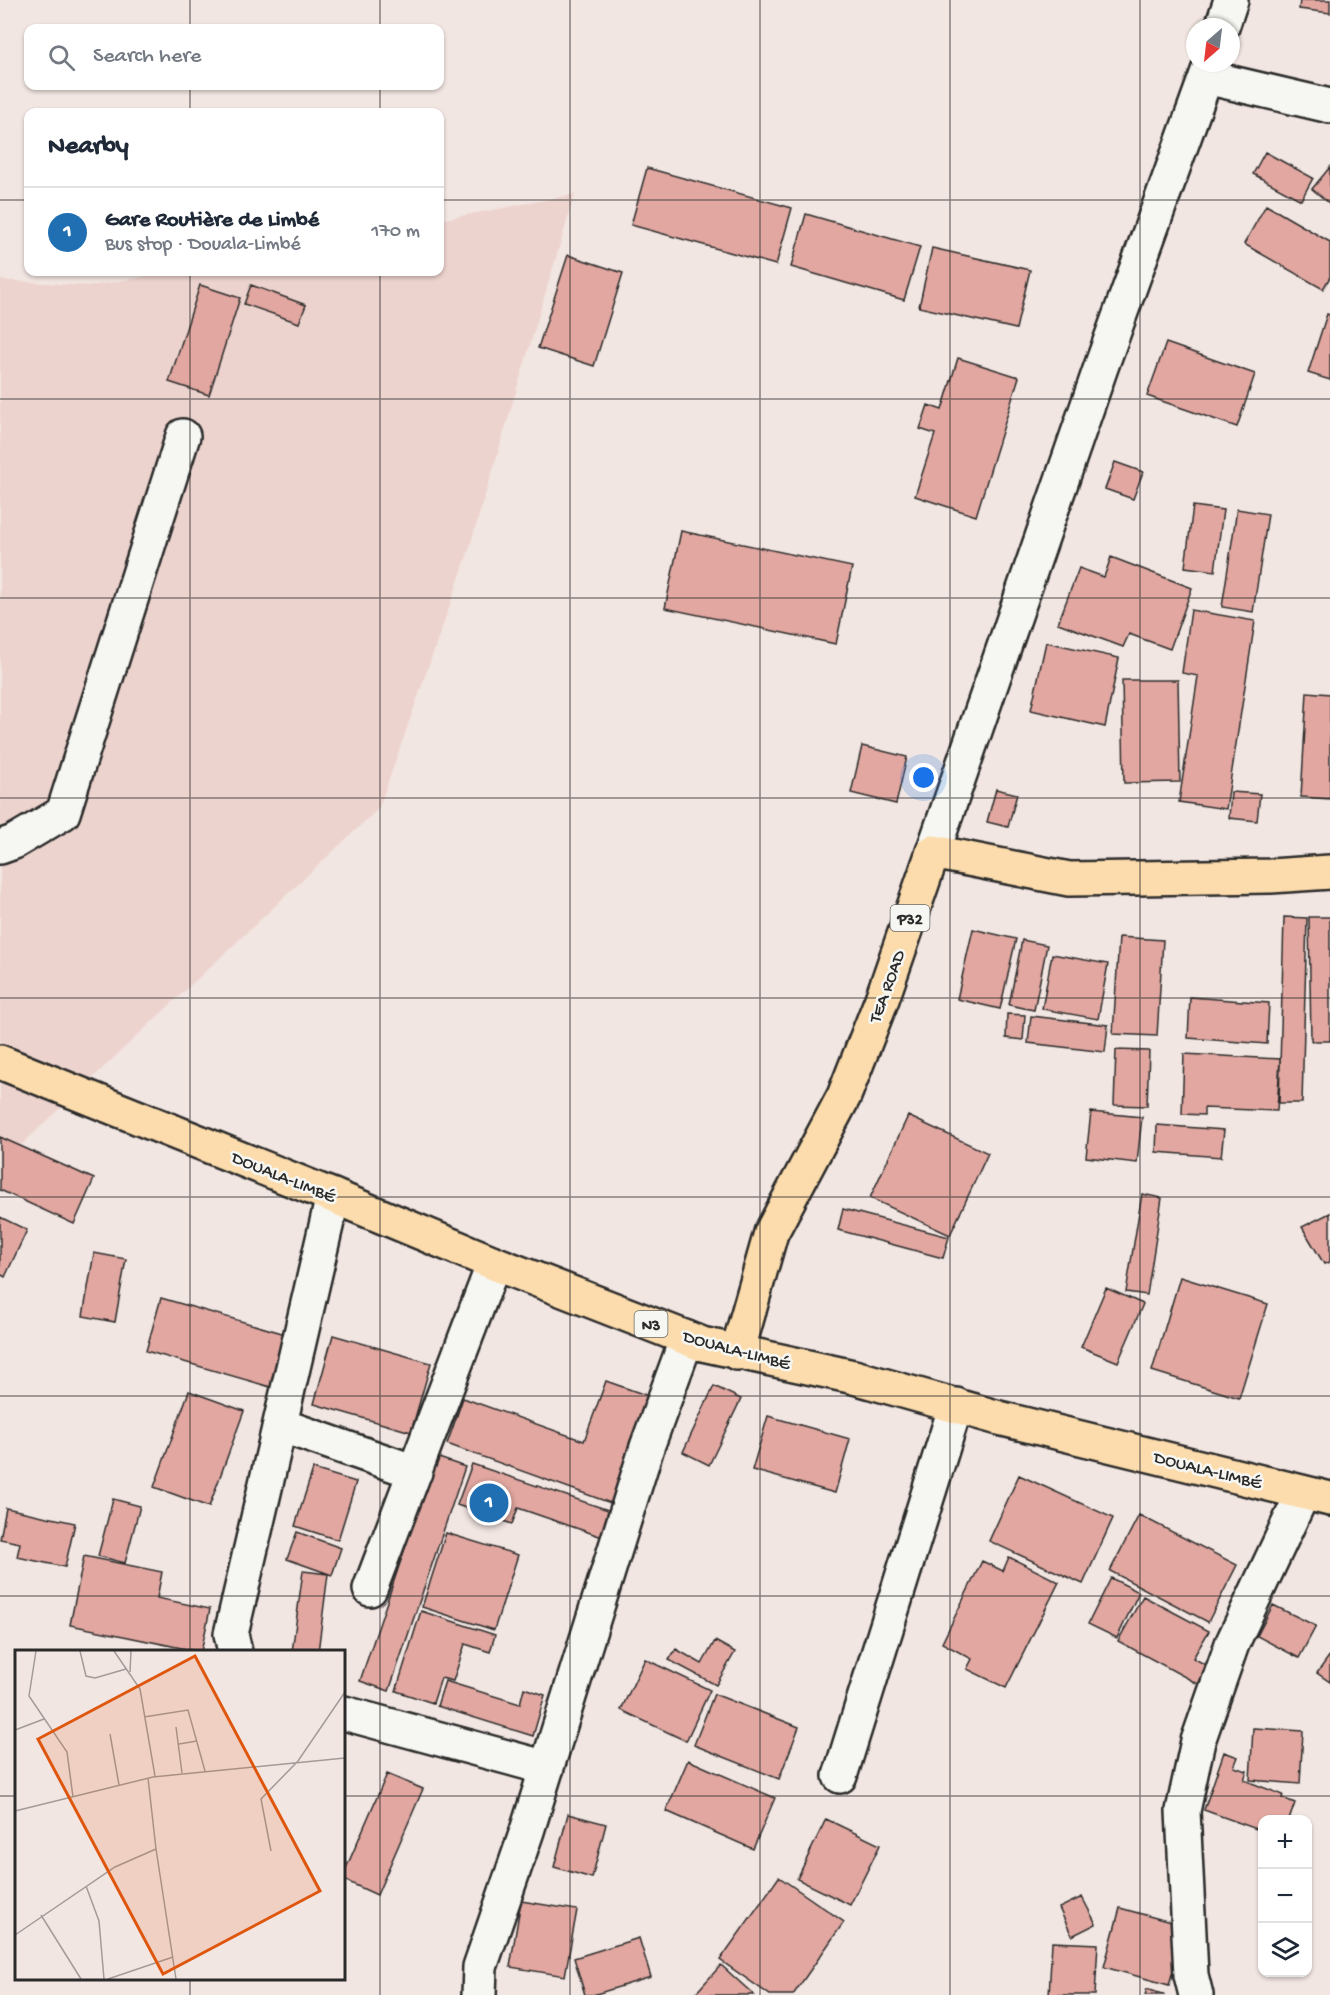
<!DOCTYPE html>
<html lang="en">
<head>
<meta charset="utf-8">
<style>
	body { margin:0; font-family:"Gochi Hand",sans-serif; background:#f2f2f3; color:#1f2937 }
	.controls { position:absolute; right:18px; bottom:18px; display:grid; overflow:hidden; border-radius:12px; box-shadow:0 2px 4px #0004 }
	.controls button { width:54px; height:54px; display:grid; place-items:center; padding:0; border:0; border-bottom:2px solid #e0e1e3; background:#fff; color:#1f2937; font:30px sans-serif }
	.compass { position:absolute; left:1186px; top:18px; width:54px; height:54px; border-radius:50%; background:#fff; box-shadow:0 2px 4px #0004; rotate:208deg }
	.you { position:absolute; left:924px; top:778px; width:21px; height:21px; margin:-15px; border:4px solid #fff; border-radius:50%; background:#1a73e8; box-shadow:0 0 0 9px #1a73e833 }
	.badge { display:grid; place-items:center; width:39px; height:39px; border-radius:50%; background:#1f6fb2; color:#fff; font-size:20px; font-weight:700 }
	.pin { position:absolute; translate:-50% -50%; border:3px solid #fff; box-shadow:0 2px 6px #0006 }
	.list { margin:0; padding:0; list-style:none }
	h2 { display:flex; justify-content:space-between; align-items:center; height:78px; margin:0; padding:0 24px; font-size:26px }
	h2 small { font-size:20px; font-weight:400; color:#747a83 }
	.list li { display:grid; grid-template-columns:39px 1fr auto; gap:18px; align-items:center; box-sizing:border-box; height:90px; padding:0 24px; border-top:2px solid #e0e1e3 }
	.list b { display:block; font-size:22px; white-space:nowrap }
	.list p { margin:0; font-size:20px; white-space:nowrap; color:#747a83 }
	.list em { font-size:20px; font-style:normal; color:#747a83 }
	.icon { flex:none; width:33px; height:33px; fill:none; stroke:currentColor; stroke-width:2; stroke-linecap:round; stroke-linejoin:round }
	.map { position:relative; flex:none; width:1330px; height:1995px; overflow:hidden }
	.search { position:absolute; background:#fff; box-shadow:0 2px 4px #0004; left:24px; top:24px; width:420px; height:66px; display:flex; align-items:center; gap:15px; box-sizing:border-box; padding:0 21px; border-radius:12px; color:#747a83; font-size:22px }
	.panel { position:absolute; background:#fff; box-shadow:0 2px 4px #0004; left:24px; top:108px; width:420px; height:168px; border-radius:12px }
	.map>svg:first-child { display:block }
</style>
</head>
<body>
<div class="map">
<svg width="1330" height="1995" viewBox="0 0 1330 1995">
	<rect width="100%" height="100%" fill="#f2e6e2"/>
	<filter id="ink" filterUnits="userSpaceOnUse"><feTurbulence type="fractalNoise" baseFrequency=".0167" numOctaves="2"/><feDisplacementMap in="SourceGraphic" scale="12" xChannelSelector="R" yChannelSelector="G"/><feConvolveMatrix kernelMatrix="1 2 1 2 8 2 1 2 1" color-interpolation-filters="sRGB"/></filter>
	<g filter="url(#ink)">
		<path fill="#edd3ce" d="M575,194L467,556L379,808L0,1165V280L91,286L170,272H440V220Z"/>
		<path fill="#e1a7a0" stroke="#2b2b2b" stroke-width="1.5" d="M1300,0H1330V13L1299,9Z
			M1265,152L1313,178L1301,200L1253,174Z
			M1330,167V204L1312,189Z
			M647,168L792,208L776,265L631,225Z
			M1266,205L1330,242V277L1323,289L1244,244Z
			M806,214L920,247L904,300L791,267Z
			M932,248L1030,270L1016,329L919,307Z
			M568,255L623,273L594,366L538,348Z
			M200,285L240,298L209,395L169,382Z
			M251,285L306,305L299,323L244,304Z
			M1327,314L1330,315V380L1308,373Z
			M1166,343L1255,374L1237,427L1147,396Z
			M958,358L1019,377L976,516L915,496L935,434L920,429L928,405L942,410Z
			M1115,462L1143,472L1133,499L1105,489Z
			M1193,506L1223,510L1215,571L1185,567Z
			M1237,509L1268,514L1253,612L1222,607Z
			M681,531L852,567L836,644L665,608Z
			M1111,557L1192,588L1170,649L1129,634L1123,647L1058,623L1079,568L1104,577Z
			M1191,610L1255,621L1226,809L1179,802L1198,676L1182,673Z
			M1046,642L1119,658L1105,727L1031,710Z
			M1122,680H1178L1180,782L1124,783Z
			M1307,692L1330,694V799L1301,797Z
			M862,746L907,757L896,804L851,793Z
			M996,789L1017,794L1008,827L987,822Z
			M1231,792L1260,794L1257,821L1229,818Z
			M1284,917L1307,918L1302,1103H1279Z
			M1309,917H1330V1041H1311Z
			M973,929L1016,939L1000,1009L957,999Z
			M1119,937L1163,940L1157,1036L1113,1034Z
			M1022,940L1047,945L1034,1010L1009,1005Z
			M1052,954L1108,964L1098,1019L1042,1009Z
			M1190,997L1269,1003L1267,1044L1188,1038Z
			M1007,1014L1025,1015L1023,1040L1006,1038Z
			M1031,1016L1108,1025L1105,1052L1028,1043Z
			M1116,1050L1149,1051L1147,1106L1114,1105Z
			M1184,1054L1280,1059L1277,1111L1204,1108V1115L1182,1114Z
			M1091,1112L1142,1117L1137,1163L1086,1157Z
			M908,1116L988,1153L950,1235L870,1198Z
			M1157,1125L1224,1130L1221,1157L1156,1152Z
			M0,1137L94,1179L74,1224L0,1190Z
			M1142,1194L1162,1198L1147,1295L1126,1292Z
			M843,1209L949,1237L943,1258L838,1230Z
			M1330,1213V1262L1324,1264L1302,1227Z
			M0,1217L27,1230L5,1277L0,1274Z
			M94,1253L126,1259L115,1322L83,1316Z
			M1180,1277L1268,1304L1239,1398L1152,1371Z
			M1106,1288L1143,1304L1118,1362L1081,1347Z
			M161,1298L289,1335L274,1388L146,1351Z
			M333,1335L431,1363L411,1432L314,1404Z
			M606,1381L657,1399L619,1506L447,1444L463,1398L584,1441Z
			M714,1386L741,1399L709,1465L683,1452Z
			M189,1391L244,1411L209,1507L154,1487Z
			M768,1416L850,1439L835,1493L752,1470Z
			M436,1457L465,1467L389,1691L360,1681Z
			M472,1464L617,1513L608,1539L518,1508L512,1524L457,1505Z
			M313,1469L356,1482L338,1540L295,1526Z
			M1019,1475L1113,1518L1083,1584L989,1541Z
			M113,1499L140,1506L125,1563L98,1556Z
			M6,1508L75,1523L65,1567L17,1557L20,1543L0,1539Z
			M1139,1515L1237,1565L1208,1622L1110,1571Z
			M297,1532L341,1548L332,1575L287,1559Z
			M446,1533L518,1555L494,1630L422,1607Z
			M84,1556L162,1572L157,1598L210,1609L201,1652L70,1625Z
			M1009,1557L1059,1582L1006,1688L967,1669L972,1659L942,1643L982,1561L1003,1571Z
			M303,1571L328,1574L318,1652H292Z
			M1111,1578L1139,1592L1117,1638L1088,1624Z
			M1143,1596L1209,1631L1193,1658L1208,1666L1198,1684L1118,1641Z
			M1273,1605L1316,1626L1299,1658L1257,1636Z
			M421,1611L495,1635L490,1652L465,1644L453,1681L441,1678L433,1703L396,1691Z
			M715,1641L735,1652L716,1685L669,1660L676,1649L702,1664Z
			M1330,1655V1682L1317,1673Z
			M645,1659L710,1690L686,1741L621,1710Z
			M445,1681L520,1704L524,1688L545,1695L533,1736L437,1706Z
			M714,1694L799,1727L779,1779L694,1745Z
			M1253,1728L1303,1731L1300,1784L1250,1780Z
			M1224,1752L1238,1757L1234,1767L1247,1771L1244,1780L1283,1795L1282,1798L1295,1803L1289,1820H1262V1831L1204,1810Z
			M688,1760L775,1798L753,1849L666,1811Z
			M387,1774L423,1789L377,1895L344,1880V1873Z
			M568,1814L606,1824L592,1878L554,1867Z
			M826,1819L880,1845L850,1905L797,1879Z
			M779,1877L844,1922L793,1995H770L720,1960Z
			M1082,1897L1096,1924L1072,1936L1059,1908Z
			M521,1901L577,1910L565,1976L510,1967Z
			M1120,1908L1185,1926L1169,1985L1104,1967Z
			M639,1938L651,1977L593,1995H585L574,1958Z
			M1052,1942L1098,1944L1095,1995H1049Z
			M721,1965L754,1995H694Z
			M1147,1989L1165,1995H1145Z"/>
		<g fill="none" stroke-linecap="round" stroke-linejoin="round">
			<defs>
				<path id="minor" d="M1222,27L1231,0
					M1206,77L1330,106
					M0,847L14,842L63,813L183,436
					M933,852L1101,367L1211,63
					M280,1425L415,1472
					M370,1589L494,1263
					M235,1652L231,1634L333,1196
					M344,1713L547,1768
					M840,1776L956,1405
					M479,1995L480,1967L527,1831L647,1447L687,1338
					M1196,1995L1191,1975L1183,1811L1198,1741L1232,1644L1303,1493"/>
				<path id="major" d="M737,1353L771,1233L844,1096L882,999L933,852L1069,879L1271,876L1330,872"/>
				<path id="highway" d="M0,1062L333,1196L494,1263L702,1344L854,1377L999,1418L1330,1499"/>
			</defs>
			<use href="#minor" stroke="#2b2b2b" stroke-width="38"/>
			<use href="#major" stroke="#2b2b2b" stroke-width="38"/>
			<use href="#highway" stroke="#2b2b2b" stroke-width="38"/>
			<use href="#minor" stroke="#f6f6f2" stroke-width="33"/>
			<use href="#major" stroke="#fcdcac" stroke-width="33"/>
			<use href="#highway" stroke="#fcdcac" stroke-width="33"/>
		</g>
	</g>
	<path fill="none" stroke="#2b2b2b" stroke-width="1.5" stroke-opacity="0.55" d="M190,0V28M380,0V28M570,0V1995M760,0V1995M950,0V1995M1140,0V1995M190,86V112M380,86V112M0,200H28M440,200H1330M190,272V1652M380,272V1995M0,399H1330M0,598H1330M0,798H1330M0,998H1330M0,1197H1330M0,1396H1330M0,1596H1330M0,1796H16M344,1796H1330M190,1978V1995"/>
	<g text-anchor="middle" stroke-width="5" stroke-linejoin="round" paint-order="stroke">
		<g fill="#f6f6f2" stroke="#686867" stroke-width="1.5">
			<rect x="890.5" y="905" width="39" height="26" rx="4.5"/>
			<rect x="634.5" y="1311" width="33" height="26" rx="4.5"/>
		</g>
		<g font-size="16" font-weight="bold" fill="#2b2b2b">
			<text x="910" y="924">P32</text>
			<text x="651" y="1330">N3</text>
		</g>
		<g font-size="18" fill="#2b2b2b" stroke="#f6f6f2">
			<text transform="translate(886 986) rotate(-70)" y="6">TEA ROAD</text>
			<text transform="translate(284 1176) rotate(22)" y="6">DOUALA-LIMBÉ</text>
			<text transform="translate(737 1349) rotate(15)" y="6">DOUALA-LIMBÉ</text>
			<text transform="translate(1208 1469) rotate(14)" y="6">DOUALA-LIMBÉ</text>
		</g>
	</g>
	<g transform="translate(15 1650)">
		<rect width="330" height="330" fill="#f2e6e2"/>
		<path fill="none" stroke="#a29b99" stroke-width="1.5" d="M21,1L14,46L52,102L58,147M65,1L71,26L80,28L111,19M99,1L125,39L140,126M115,22L116,1M129,67L173,60L190,121M161,77L167,123M0,80L29,69M95,84L104,135M164,94L182,91M0,161L138,127L330,108M141,199L161,329M256,201L246,149L283,111L330,42M71,236L84,271L89,329M26,265L66,329M0,285L100,217L141,199L133,128M93,329L158,307"/>
		<path fill="#df570e" fill-opacity="0.15" stroke="#df570e" stroke-width="3" d="M180,6L305,241L148,324L23,89Z"/>
		<rect width="330" height="330" fill="none" stroke="#2b2b2b" stroke-width="3"/>
	</g>
</svg>
<div class="controls">
<button>+</button>
<button>−</button>
<button><svg class="icon" aria-label="layers" viewBox="0 0 24 24"><path d="M12 4l9 5-9 5-9-5zM3 14l9 5 9-5"/></svg></button>
</div>
<svg class="compass" viewBox="-18 -18 36 36"><path d="M0-13l5 13h-10z" fill="#e53935"/><path d="M0 13l5-13h-10z" fill="#747a83"/></svg>
<div class="you"></div>
<div class="pin badge" style="left:489px;top:1503px">1</div>
<div class="search"><svg class="icon" aria-label="search" viewBox="0 0 24 24"><circle cx="10" cy="10" r="6"/><path d="M15 15l6 6"/></svg>Search here</div>
<section class="panel">
<h2>Nearby<small></small></h2>
<ul class="list">
<li><span class="badge">1</span><div><b>Gare Routière de Limbé</b><p>Bus stop · Douala-Limbé</p></div><em>170 m</em></li>
</ul>
</section>
</div>
</body>
</html>
